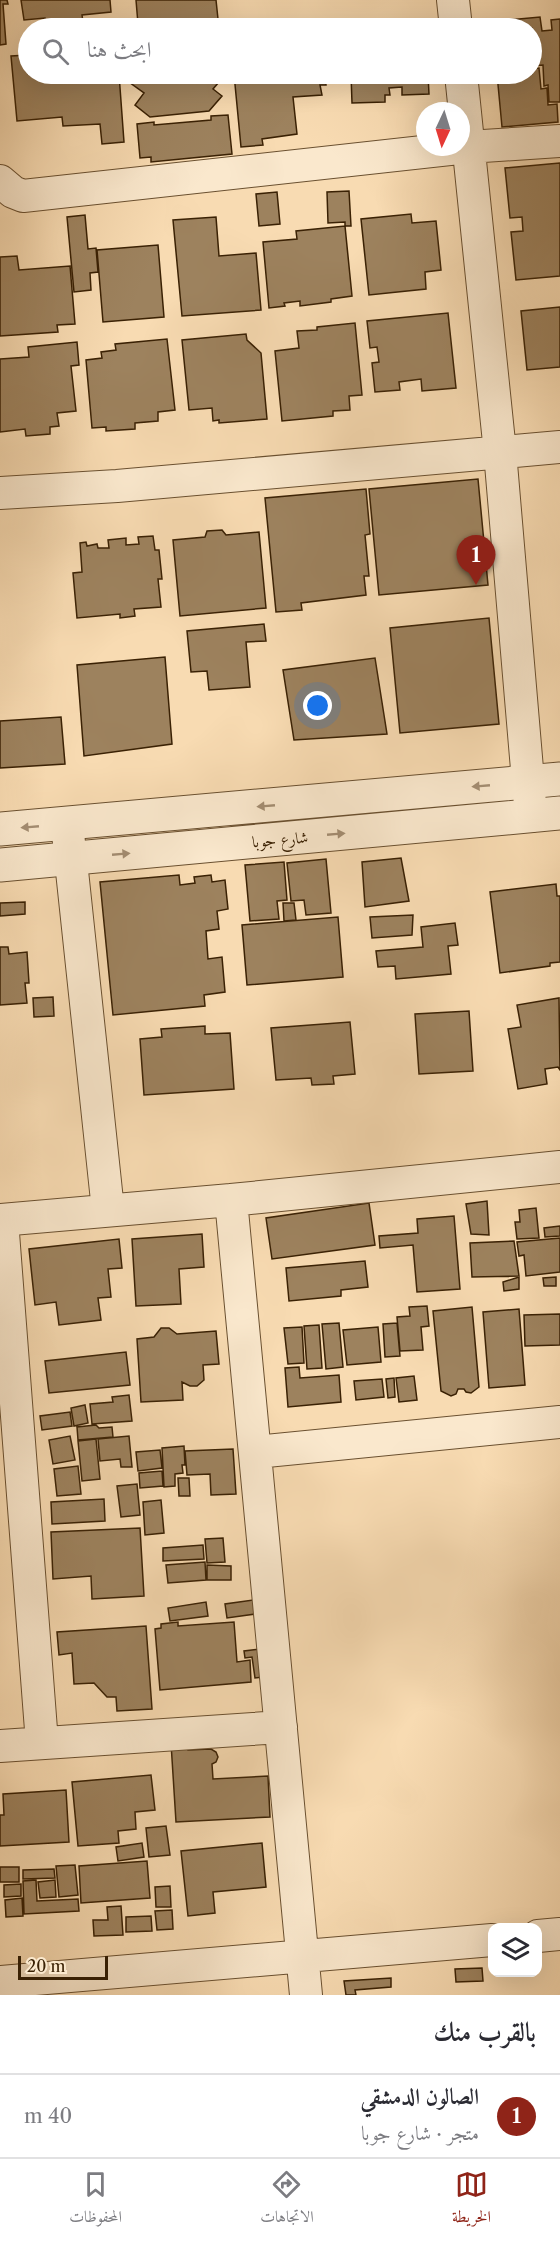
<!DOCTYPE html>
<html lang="ar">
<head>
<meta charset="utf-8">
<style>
	body { margin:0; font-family:"Libre Caslon Text",Amiri,serif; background:#f7f7f7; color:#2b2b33; direction:rtl }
	.controls { position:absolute; right:18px; bottom:18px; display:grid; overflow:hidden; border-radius:12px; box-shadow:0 6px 24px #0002 }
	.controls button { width:54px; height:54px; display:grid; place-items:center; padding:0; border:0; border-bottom:2px solid #e1e1e2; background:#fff; color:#2b2b33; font:30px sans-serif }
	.compass { position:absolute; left:416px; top:102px; width:54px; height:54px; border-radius:50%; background:#fff; box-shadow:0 6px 24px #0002; rotate:184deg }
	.scale { position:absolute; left:18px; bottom:15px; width:90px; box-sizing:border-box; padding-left:6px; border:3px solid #3a2104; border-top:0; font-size:16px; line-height:21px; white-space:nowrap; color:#3a2104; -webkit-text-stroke:4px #fae8cd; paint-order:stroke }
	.you { position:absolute; left:318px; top:706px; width:21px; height:21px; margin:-15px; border:4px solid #fff; border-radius:50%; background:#1a73e8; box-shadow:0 0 0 9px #1a73e833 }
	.badge { display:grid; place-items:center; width:39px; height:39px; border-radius:50%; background:#8f2418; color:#fff; font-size:20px; font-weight:700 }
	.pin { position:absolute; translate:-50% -50px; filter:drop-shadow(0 2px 3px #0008) }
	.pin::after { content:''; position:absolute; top:32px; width:21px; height:18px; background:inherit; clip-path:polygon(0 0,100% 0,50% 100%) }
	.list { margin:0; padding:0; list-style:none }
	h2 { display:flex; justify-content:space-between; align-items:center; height:78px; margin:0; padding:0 24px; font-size:26px }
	h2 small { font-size:20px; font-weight:400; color:#7c7c81 }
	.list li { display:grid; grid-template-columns:39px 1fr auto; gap:18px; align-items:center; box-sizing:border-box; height:84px; padding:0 24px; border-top:2px solid #e1e1e2 }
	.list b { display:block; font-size:22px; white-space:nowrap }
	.list p { margin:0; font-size:20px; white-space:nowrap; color:#7c7c81 }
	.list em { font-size:20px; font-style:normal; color:#7c7c81 }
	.icon { flex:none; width:33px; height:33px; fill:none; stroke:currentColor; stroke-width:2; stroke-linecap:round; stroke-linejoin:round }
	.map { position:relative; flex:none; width:560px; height:1995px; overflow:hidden; direction:ltr }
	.search { position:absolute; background:#fff; box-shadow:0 6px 24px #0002; left:18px; right:18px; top:18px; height:66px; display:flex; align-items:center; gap:15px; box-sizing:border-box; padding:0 21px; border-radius:33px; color:#7c7c81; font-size:22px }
	.sheet { height:162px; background:#fff }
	nav { display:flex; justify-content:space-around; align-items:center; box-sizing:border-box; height:84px; border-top:2px solid #e1e1e2; background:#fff; font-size:16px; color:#7c7c81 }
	nav a { display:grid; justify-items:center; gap:3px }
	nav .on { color:#8f2418 }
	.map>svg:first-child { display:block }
</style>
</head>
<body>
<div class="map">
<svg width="560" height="1995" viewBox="0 0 560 1995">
	<rect width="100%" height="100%" fill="#f8dbb2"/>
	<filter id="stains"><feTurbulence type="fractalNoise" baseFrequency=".00333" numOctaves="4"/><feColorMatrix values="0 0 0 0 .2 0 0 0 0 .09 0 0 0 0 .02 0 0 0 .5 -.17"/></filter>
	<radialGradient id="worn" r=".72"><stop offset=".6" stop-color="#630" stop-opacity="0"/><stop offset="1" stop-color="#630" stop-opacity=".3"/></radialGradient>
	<path fill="#9d825e" stroke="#3a2104" stroke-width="1.5" d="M0,0H7L8,4H3L6,44L0,45Z
		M21,0H110L111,12L82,15L83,22L46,26L45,18L24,20Z
		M136,0H216L218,19L138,24Z
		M540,17L542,31L552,30L551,20L560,19V102H549L548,85L544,86L543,65L532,66V28H497L496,21Z
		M28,55V74H119L124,142L102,144L100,124L63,126L62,117L17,121L11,56Z
		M539,68L541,89L547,88L548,105L557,104L558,122L502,127L497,74H532V69Z
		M135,74H224L225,75L213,89L222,96L209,111L150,117L135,105L144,93L129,82Z
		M234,74H325L326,85H320L322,95L293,97L297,134L262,139L263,145L241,147Z
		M351,74H428L429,94L402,95V87L389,88L390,95H385V102L352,103Z
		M228,115L232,154L151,162V157L140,158L137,124L154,122V125L211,120V116Z
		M560,163V276L516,280L511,232L523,231L522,217L510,218L505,168Z
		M349,191L351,226H345V222L328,223L327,192Z
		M277,192L280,224L259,226L256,194Z
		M411,214L412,223L436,221L441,270L425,272L426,289L369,295L361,219Z
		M85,215L88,249L96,248L98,272L90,273L91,290L74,292L67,217Z
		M216,217L219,256L256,253L261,310L182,316L173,220Z
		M345,226L352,296L331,299V302L300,306V301L284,303L285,306L269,308L263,242L297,239L296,231Z
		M158,245L164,317L103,322L97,250Z
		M17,256L19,270L70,266L75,324L57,325L58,332L0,336V257Z
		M560,307V367L527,370L521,311Z
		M448,313L456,388L422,391L421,379L399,382L400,390L375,392L372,363L379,362L377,347L370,348L367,321Z
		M355,323L362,395L349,396L350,410L333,411V416L282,421L275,351L299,348L297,331L317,330V327Z
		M246,334L247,340L261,353L267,419L219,423V420L213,421L212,408L189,410L182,340Z
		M167,339L175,410L158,412V421L135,423V429L106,431V427L92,428L86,360L102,358L101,352L116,350L115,344Z
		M77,342L79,365L71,366L76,411L57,413L59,426L50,427V434L26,436L25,429L0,432V359L29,357L28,347Z
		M478,479L488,585L379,595L369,489Z
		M366,489L370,534L365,535L369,576H364L366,595L301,603L302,610L276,612L265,498Z
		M222,530L226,535L259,532L266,608L180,616L173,540L205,537L207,531Z
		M153,536L155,550H159L162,579H158L161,607L134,609L135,616L120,618V614L77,618L73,573L82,572L80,543L86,542L87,546L97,544L98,548H109L108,540L126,538V545L139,544L138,537Z
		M489,618L499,724L400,733L390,628Z
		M264,624L266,641L246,642L250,687L209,690L207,671L191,672L187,631Z
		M165,657L172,744L84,756L77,665Z
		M375,658L387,734L294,740L283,670Z
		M61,717L65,764L0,768V721Z
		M401,858L409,901L365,907L362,862Z
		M326,859L331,913L306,915L304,900L291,901L287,863Z
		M284,862L287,900L277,901L279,919L250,921L245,865Z
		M179,875L180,885L195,883L194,877L211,875L212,882L225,880L228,909L217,911L219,929L206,931L208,959L222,957L225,992L204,995L205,1006L113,1015L100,882Z
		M556,884L557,896H560V962L550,963V966L500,973L490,892Z
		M25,902V914L0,916V903Z
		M283,903H294L296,920L284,921Z
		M413,915L412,935L372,938L370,917Z
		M338,917L343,977L247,985L242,925Z
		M455,923L458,945L448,946L451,974L396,979L395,966L378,967L376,951L423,947L421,927Z
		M0,947H8L9,954L27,952L29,983H25L27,1003L0,1005Z
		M53,997L54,1016L34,1017L33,998Z
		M559,998L560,1070L558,1067L545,1069L547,1084L518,1089L508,1029L521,1027L517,1005Z
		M469,1011L473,1071L419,1074L415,1014Z
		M350,1022L355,1074L333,1076L334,1084L312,1085L311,1078L276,1080L271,1028Z
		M205,1026V1034L230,1033L234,1089L144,1095L140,1039L162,1037L161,1029Z
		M487,1201L489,1235L471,1234L466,1204Z
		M369,1203L375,1245L272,1259L266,1218Z
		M536,1208L539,1238L517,1239L515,1222H520L519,1210Z
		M454,1216L460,1289L417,1292L413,1245L380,1248L379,1236L418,1233L417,1219Z
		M560,1226V1236L545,1237L544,1228Z
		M202,1234L204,1267L179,1269L181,1304L136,1306L132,1239Z
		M560,1238V1272L526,1276L524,1255L519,1256L517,1242Z
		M119,1239L122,1268L108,1269L111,1297L98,1298L101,1320L59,1325L56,1302L35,1305L29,1249Z
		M514,1241L519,1276L472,1277L470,1243Z
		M365,1261L368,1287L341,1290V1296L289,1301L286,1268Z
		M519,1277V1289L504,1291L503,1282Z
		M556,1277V1286H544L543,1278Z
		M427,1306L429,1326L421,1327L423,1350L400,1351L397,1317L410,1316L409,1307Z
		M472,1307L479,1387L471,1393L466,1392L464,1389H458L456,1394L451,1396L441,1391L433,1311Z
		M519,1309L525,1385L489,1388L483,1312Z
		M560,1314V1345L525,1346L524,1315Z
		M339,1323L343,1367L326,1369L322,1324Z
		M397,1323L400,1356L385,1357L383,1324Z
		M319,1325L322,1368L307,1369L304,1326Z
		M302,1327L304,1363L288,1364L284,1328Z
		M378,1327L381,1362L347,1365L343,1330Z
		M161,1328H169L177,1334L216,1331L219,1364L203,1365L204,1380L197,1386H190L182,1382L183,1400L141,1402L137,1339L154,1337Z
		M126,1352L130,1385L49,1393L45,1361Z
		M299,1367L300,1378L339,1375L341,1402L288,1407L285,1368Z
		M414,1376L417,1400L399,1402L396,1378Z
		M394,1378L395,1397L388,1398L386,1379Z
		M382,1379L384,1397L356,1400L354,1381Z
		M129,1395L132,1421L92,1424L90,1404L113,1402L112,1397Z
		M85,1405L88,1423L74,1426L71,1408Z
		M70,1412L72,1426L42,1430L40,1416Z
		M96,1425L99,1428L112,1427L113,1437L78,1440L77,1427Z
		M70,1436L75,1460L53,1464L49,1440Z
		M129,1436L132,1467H121L120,1459L100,1461L98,1439Z
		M96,1439L100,1479L82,1481L78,1441Z
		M184,1446L185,1465H182L183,1473L175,1474V1486L164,1487L162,1448Z
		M233,1449L236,1494L211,1495L210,1474L187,1475L185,1451Z
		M160,1450L162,1468L138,1471L136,1452Z
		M78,1466L81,1494L57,1496L54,1469Z
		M162,1471L163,1486L140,1488L139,1473Z
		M178,1478H189L190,1496H179Z
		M137,1484L140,1515L121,1517L117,1486Z
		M104,1499L105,1521L52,1524L51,1502Z
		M161,1500L164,1533L145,1535L143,1502Z
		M140,1528L144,1596L92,1599L91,1576L53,1579L51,1532Z
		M223,1538L225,1562L207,1563L205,1539Z
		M203,1545L204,1559L163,1561V1548Z
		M205,1562L206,1580L168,1583L166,1565Z
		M207,1565L231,1566V1580H207Z
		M253,1600L255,1614L227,1618L225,1604Z
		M206,1602L208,1616L170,1621L168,1608Z
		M178,1622V1626L234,1622L237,1662L250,1660L251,1682L160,1690L155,1629L161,1628V1624Z
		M146,1626L152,1709L117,1711L116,1697H107L94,1683L74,1684L72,1653L59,1655L57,1632Z
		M268,1648L272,1676L255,1678L252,1657L245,1658L244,1651Z
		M187,1742L188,1750L211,1749L216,1752L218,1757L216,1762L212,1764L213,1779L268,1776L270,1817L176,1822L171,1743Z
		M151,1775L155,1810L135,1812L136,1829L118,1831L119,1843L78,1846L72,1782Z
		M66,1790L69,1842L0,1846V1815H4L3,1794Z
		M166,1826L170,1855L149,1857L146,1828Z
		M142,1843L144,1857L118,1861L116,1847Z
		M262,1843L266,1887L213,1892L215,1913L188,1916L181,1851Z
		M147,1861L150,1898L81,1903L79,1866Z
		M75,1865L78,1895L59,1897L56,1866Z
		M0,1867H19V1882H0Z
		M54,1869L55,1878L23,1879V1870Z
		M36,1880L37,1901L78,1899L79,1911L24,1914L23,1881Z
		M55,1880L56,1897L40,1898L38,1882Z
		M21,1884V1896L4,1897V1885Z
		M170,1886L171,1907H156L155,1887Z
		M22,1898L23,1916L6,1917L5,1900Z
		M121,1906L123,1935L94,1936L93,1920H108L107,1907Z
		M172,1910L173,1929L157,1930L155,1911Z
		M151,1916L152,1931L126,1932V1917Z
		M482,1968L483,1981L456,1982L455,1969Z
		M391,1978V1987L355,1990L356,1995H346L344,1981Z"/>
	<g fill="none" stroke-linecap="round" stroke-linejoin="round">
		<defs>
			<path id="minor" d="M453,0L456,28
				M461,74L500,452L531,816
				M0,181L13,192L23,196L468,147L560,141
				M0,493L117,486L560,447
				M67,824L108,1210
				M231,1200L306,1995
				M0,1220L231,1200L560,1167
				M2,1220L42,1743
				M256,1452L560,1422
				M0,1746L281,1727
				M538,1936L560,1934
				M0,1982L492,1940"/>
			<path id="tertiary" d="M0,829L560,779
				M0,865L560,813"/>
		</defs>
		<use href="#minor" stroke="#6a5030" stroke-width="34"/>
		<use href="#tertiary" stroke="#6a5030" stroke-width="35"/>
		<use href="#minor" stroke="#fae8cd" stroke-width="32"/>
		<use href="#tertiary" stroke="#fae8cd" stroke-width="33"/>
	</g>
	<defs><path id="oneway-solid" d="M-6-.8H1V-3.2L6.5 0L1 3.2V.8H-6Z" transform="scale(1.5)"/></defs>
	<g fill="#a48e73">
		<use href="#oneway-solid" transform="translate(481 786) rotate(175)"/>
		<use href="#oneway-solid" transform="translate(266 806) rotate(175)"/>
		<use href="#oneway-solid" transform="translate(30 827) rotate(175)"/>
		<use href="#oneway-solid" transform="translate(336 834) rotate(-5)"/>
		<use href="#oneway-solid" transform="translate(121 854) rotate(-5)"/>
	</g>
	<g text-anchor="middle" stroke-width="5" stroke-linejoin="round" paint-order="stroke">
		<g font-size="16" fill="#3a2104" stroke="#fae8cd">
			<text transform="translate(280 839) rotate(-5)" y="6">شارع جوبا</text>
		</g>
	</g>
	<rect width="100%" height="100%" filter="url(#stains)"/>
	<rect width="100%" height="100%" fill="url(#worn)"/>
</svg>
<div class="controls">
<button><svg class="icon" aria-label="layers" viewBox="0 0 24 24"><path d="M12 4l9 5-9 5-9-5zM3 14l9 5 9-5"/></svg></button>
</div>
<svg class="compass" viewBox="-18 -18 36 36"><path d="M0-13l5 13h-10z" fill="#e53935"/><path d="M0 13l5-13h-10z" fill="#7c7c81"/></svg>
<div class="scale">20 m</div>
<div class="you"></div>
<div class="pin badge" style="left:476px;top:585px">1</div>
<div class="search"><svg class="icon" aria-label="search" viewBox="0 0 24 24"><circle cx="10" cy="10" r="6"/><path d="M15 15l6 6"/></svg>ابحث هنا</div>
</div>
<section class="sheet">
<h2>بالقرب منك<small></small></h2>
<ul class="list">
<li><span class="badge">1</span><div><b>الصالون الدمشقي</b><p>متجر · شارع جوبا</p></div><em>40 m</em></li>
</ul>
</section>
<nav>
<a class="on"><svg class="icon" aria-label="map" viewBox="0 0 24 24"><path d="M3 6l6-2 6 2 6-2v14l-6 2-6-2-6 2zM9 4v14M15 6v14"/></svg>الخريطة</a>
<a><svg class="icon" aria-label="directions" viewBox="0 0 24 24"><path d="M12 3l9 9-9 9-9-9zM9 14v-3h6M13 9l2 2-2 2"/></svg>الاتجاهات</a>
<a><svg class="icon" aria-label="saved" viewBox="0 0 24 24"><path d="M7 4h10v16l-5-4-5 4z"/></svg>المحفوظات</a>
</nav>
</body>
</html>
